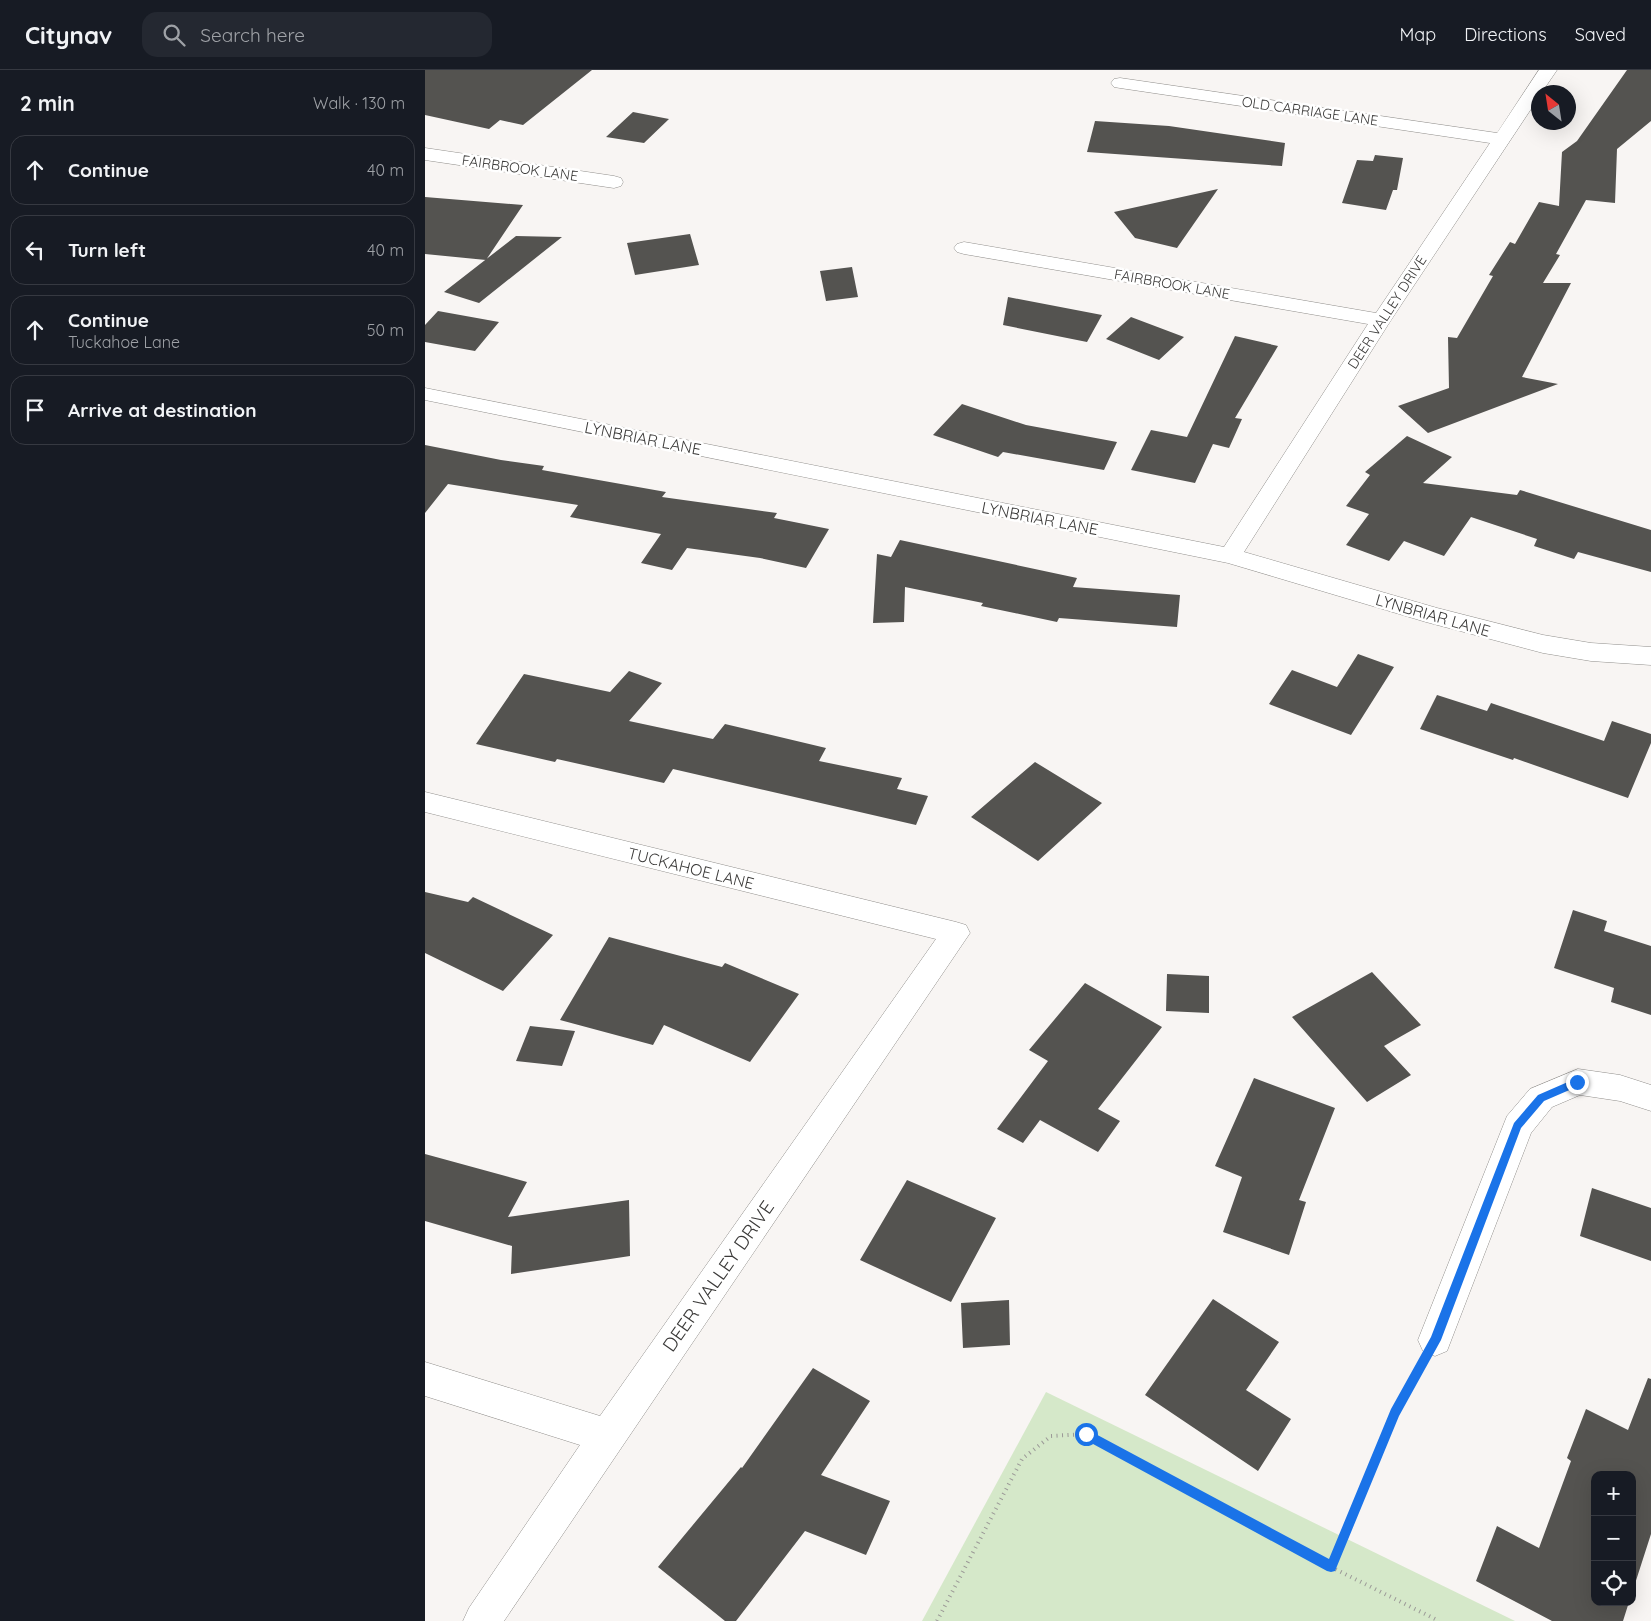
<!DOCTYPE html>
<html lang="en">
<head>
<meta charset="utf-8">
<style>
	body { margin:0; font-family:Quicksand,sans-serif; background:#242831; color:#f1f3f6 }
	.controls { position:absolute; right:15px; bottom:15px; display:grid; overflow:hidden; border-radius:10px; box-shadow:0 5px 20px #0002 }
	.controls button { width:45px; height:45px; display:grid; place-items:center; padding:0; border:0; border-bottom:1px solid #363941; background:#171b24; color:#f1f3f6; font:25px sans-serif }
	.compass { position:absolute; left:1106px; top:15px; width:45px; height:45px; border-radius:50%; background:#171b24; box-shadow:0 5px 20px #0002; rotate:330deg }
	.stop { position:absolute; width:15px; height:15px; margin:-11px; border:4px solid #1a73e8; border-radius:50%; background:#fff }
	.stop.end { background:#1a73e8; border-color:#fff; box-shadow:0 1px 5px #0008 }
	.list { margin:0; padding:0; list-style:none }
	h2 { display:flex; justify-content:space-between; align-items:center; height:65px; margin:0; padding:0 20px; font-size:21px }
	h2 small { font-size:16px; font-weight:400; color:#9ea1a6 }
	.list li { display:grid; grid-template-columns:32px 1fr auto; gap:15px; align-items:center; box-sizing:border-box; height:70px; margin:0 10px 10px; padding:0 10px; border:1px solid #363941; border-radius:15px }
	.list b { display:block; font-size:19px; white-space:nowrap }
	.list p { margin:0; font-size:16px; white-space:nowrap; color:#9ea1a6 }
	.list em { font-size:16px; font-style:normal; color:#9ea1a6 }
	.icon { flex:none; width:28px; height:28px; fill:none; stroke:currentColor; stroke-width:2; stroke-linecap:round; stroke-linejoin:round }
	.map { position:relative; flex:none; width:1226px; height:1551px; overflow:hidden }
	header { display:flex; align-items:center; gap:30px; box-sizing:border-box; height:70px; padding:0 25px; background:#171b24; border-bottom:1px solid #363941 }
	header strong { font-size:24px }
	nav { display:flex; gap:28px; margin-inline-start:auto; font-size:18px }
	.search { width:350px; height:45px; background:#242831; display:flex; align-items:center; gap:12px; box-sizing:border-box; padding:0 18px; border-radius:15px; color:#9ea1a6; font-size:19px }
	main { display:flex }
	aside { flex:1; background:#171b24 }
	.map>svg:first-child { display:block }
</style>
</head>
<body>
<header>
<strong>Citynav</strong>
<div class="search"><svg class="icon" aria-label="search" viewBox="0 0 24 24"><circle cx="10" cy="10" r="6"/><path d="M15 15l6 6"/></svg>Search here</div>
<nav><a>Map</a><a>Directions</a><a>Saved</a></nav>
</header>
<main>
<aside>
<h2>2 min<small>Walk · 130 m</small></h2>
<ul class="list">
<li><svg class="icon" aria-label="ahead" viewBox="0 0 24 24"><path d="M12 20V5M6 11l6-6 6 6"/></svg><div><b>Continue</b></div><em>40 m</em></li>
<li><svg class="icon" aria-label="left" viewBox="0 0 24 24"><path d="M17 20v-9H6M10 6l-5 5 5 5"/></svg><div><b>Turn left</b></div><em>40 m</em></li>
<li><svg class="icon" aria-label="ahead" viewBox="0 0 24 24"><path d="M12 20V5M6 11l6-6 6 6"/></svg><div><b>Continue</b><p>Tuckahoe Lane</p></div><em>50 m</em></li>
<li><svg class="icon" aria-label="arrive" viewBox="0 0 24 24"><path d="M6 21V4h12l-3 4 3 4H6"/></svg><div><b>Arrive at destination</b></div></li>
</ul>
</aside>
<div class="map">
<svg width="1226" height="1551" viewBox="0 0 1226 1551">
	<rect width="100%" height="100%" fill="#f8f5f3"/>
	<path fill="#d5e8c9" d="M621,1322L1090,1551H497Z"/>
	<path fill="#545350" d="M0,0H167L98,55L75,50L64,59L0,45Z
		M1202,0H1226V51L1192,79L1190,133L1161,130L1131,184L1135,185L1118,213H1146L1097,307L1133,314L1003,363L973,336L1024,318L1023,267L1032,268L1068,206L1064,205L1085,172L1090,174L1114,132L1134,136L1137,82L1152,71Z
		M208,42L244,49L219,73L181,67Z
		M670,51L744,56L860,73L857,96L662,82Z
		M950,85L978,88L972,120H968L961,140L917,133L932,90L948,91Z
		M793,119L752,178L710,168L689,142Z
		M0,127L98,135L61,190L0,184Z
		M265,164L274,195L210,205L202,173Z
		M91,166L137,167L54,233L19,222Z
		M427,197L433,227L401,231L395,201Z
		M583,227L677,245L662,272L578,255Z
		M13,241L74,252L50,281L0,272V255Z
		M706,247L759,267L734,290L681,269Z
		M810,266L853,276L810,348L817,349L804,378L788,374L770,413L706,400L726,360L762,367Z
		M537,334L601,355L692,372L679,400L578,382L573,387L508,365Z
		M982,366L1027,387L998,413L1092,425L1095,420L1226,460V502L1153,482L1149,489L1109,476L1112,469L1046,447L1019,486L979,471L964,491L921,475L944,444L921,436L945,405L940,402Z
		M0,375L76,390L119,396L117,400L241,422L237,427L352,443L349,448L404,459L381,498L335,488L262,478L247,500L216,493L236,464L145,447L153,435L23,414L0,443Z
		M475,470L652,508L648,517L755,525L752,557L634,548L632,552L556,536L558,533L480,517L479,552L448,553L452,484L466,487Z
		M933,584L969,597L926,665L844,634L867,600L912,617Z
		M204,601L237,613L204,651L288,669L300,654L401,678L394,691L477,708L472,719L503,726L491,755L248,699L239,713L132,689L130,692L51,674L99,604L185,622Z
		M1012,625L1062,641L1066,633L1179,671L1187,651L1226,664V673L1203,728L1089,688L1088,690L995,659Z
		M610,692L677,733L613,791L546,747Z
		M0,822L43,832L48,827L128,865L78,921L0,883Z
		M1148,840L1182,851L1179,861L1226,876V945L1186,932L1189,918L1129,898Z
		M184,867L297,897L300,893L374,924L325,992L239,955L228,975L135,950Z
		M947,902L996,955L959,976L986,1005L942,1032L867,947Z
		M742,904L784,906V943L741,941Z
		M660,913L737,957L673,1039L695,1051L673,1082L615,1050L598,1073L572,1059L623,991L604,980Z
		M105,956L150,961L137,996L91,991Z
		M829,1008L910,1038L874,1130L881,1132L864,1185L798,1162L817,1107L790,1096Z
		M0,1084L102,1112L83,1147L204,1130L205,1186L86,1204L87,1176L0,1151Z
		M482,1110L571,1148L526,1232L435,1190Z
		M1167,1118L1226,1138V1191L1155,1166Z
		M788,1229L854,1272L821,1320L866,1349L833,1401L720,1325Z
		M584,1230L585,1275L538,1278L536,1233Z
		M388,1298L445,1331L396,1405L465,1431L441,1485L380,1461L311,1551H300L233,1497L316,1397L317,1398Z
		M1223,1308L1226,1309V1464L1207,1523V1405H1170V1532H1204L1198,1551H1127L1051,1511L1072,1456L1114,1478L1146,1391L1142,1388L1161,1339L1203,1360Z"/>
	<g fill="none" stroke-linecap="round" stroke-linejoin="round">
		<defs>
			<path id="minor" d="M1114,0H1132L1117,22H1114V27L966,250L819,482L1012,538L1118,565L1166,573L1226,577V595L1166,591L1118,583L1001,552L803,493L0,330V318L799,477L943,254L539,184L532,182L529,178L532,174L539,172L951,243L1065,73L695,18L689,17L686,13L689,9L695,8L1072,63Z
				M0,78L189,106L196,108L198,112L196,116L189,118L0,90Z
				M0,722L531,852L541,855L545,863L79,1551H38L44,1538L155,1375L0,1326V1292L175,1346L511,869L0,742Z
				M1153,999L1195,1005L1226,1015V1041L1195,1031L1155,1025L1127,1037L1106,1063L1022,1281L1010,1286L998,1281L993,1270L1082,1046L1105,1019Z"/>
		</defs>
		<use href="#minor" stroke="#918f8c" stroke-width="1"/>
		<path stroke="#9b9997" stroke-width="4" stroke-dasharray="1 4.5" stroke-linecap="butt" d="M906,1497L970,1343L993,1301
			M512,1551L597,1389L626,1366L661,1364L906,1497L1014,1551"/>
		<use href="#minor" fill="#fff" fill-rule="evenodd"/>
	</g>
	<path fill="#1a73e8" d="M1152,1008L1157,1012L1156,1015L1119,1031L1096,1058L1016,1270L974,1346L910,1501L906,1502L902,1501L657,1368L656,1364L657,1361L661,1359L665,1361L904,1489L966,1339L1006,1267L1089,1053L1113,1025Z"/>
	<g text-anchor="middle" stroke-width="5" stroke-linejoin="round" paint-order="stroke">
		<g font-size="14" fill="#3b3a39" stroke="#fff">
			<text transform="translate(885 41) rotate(8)" y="5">OLD CARRIAGE LANE</text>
			<text transform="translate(95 98) rotate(8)" y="5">FAIRBROOK LANE</text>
			<text transform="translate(747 214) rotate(10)" y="5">FAIRBROOK LANE</text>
			<text transform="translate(962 242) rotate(-57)" y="5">DEER VALLEY DRIVE</text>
		</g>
		<g font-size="16" fill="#3b3a39" stroke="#fff">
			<text transform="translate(218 368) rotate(11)" y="6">LYNBRIAR LANE</text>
			<text transform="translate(615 448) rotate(11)" y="6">LYNBRIAR LANE</text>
			<text transform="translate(1008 545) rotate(16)" y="6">LYNBRIAR LANE</text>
			<text transform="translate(266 798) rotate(14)" y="6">TUCKAHOE LANE</text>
		</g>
		<g font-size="19" fill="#3b3a39" stroke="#fff">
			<text transform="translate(293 1206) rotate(-55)" y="7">DEER VALLEY DRIVE</text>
		</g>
	</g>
</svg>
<div class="controls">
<button>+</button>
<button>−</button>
<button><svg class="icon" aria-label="locate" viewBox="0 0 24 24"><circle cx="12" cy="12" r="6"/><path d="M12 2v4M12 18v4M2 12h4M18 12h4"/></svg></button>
</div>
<svg class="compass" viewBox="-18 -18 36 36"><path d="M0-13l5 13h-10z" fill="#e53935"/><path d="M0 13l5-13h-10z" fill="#9ea1a6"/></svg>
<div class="stop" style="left:661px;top:1364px"></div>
<div class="stop end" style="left:1152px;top:1012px"></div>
</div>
</main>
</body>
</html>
